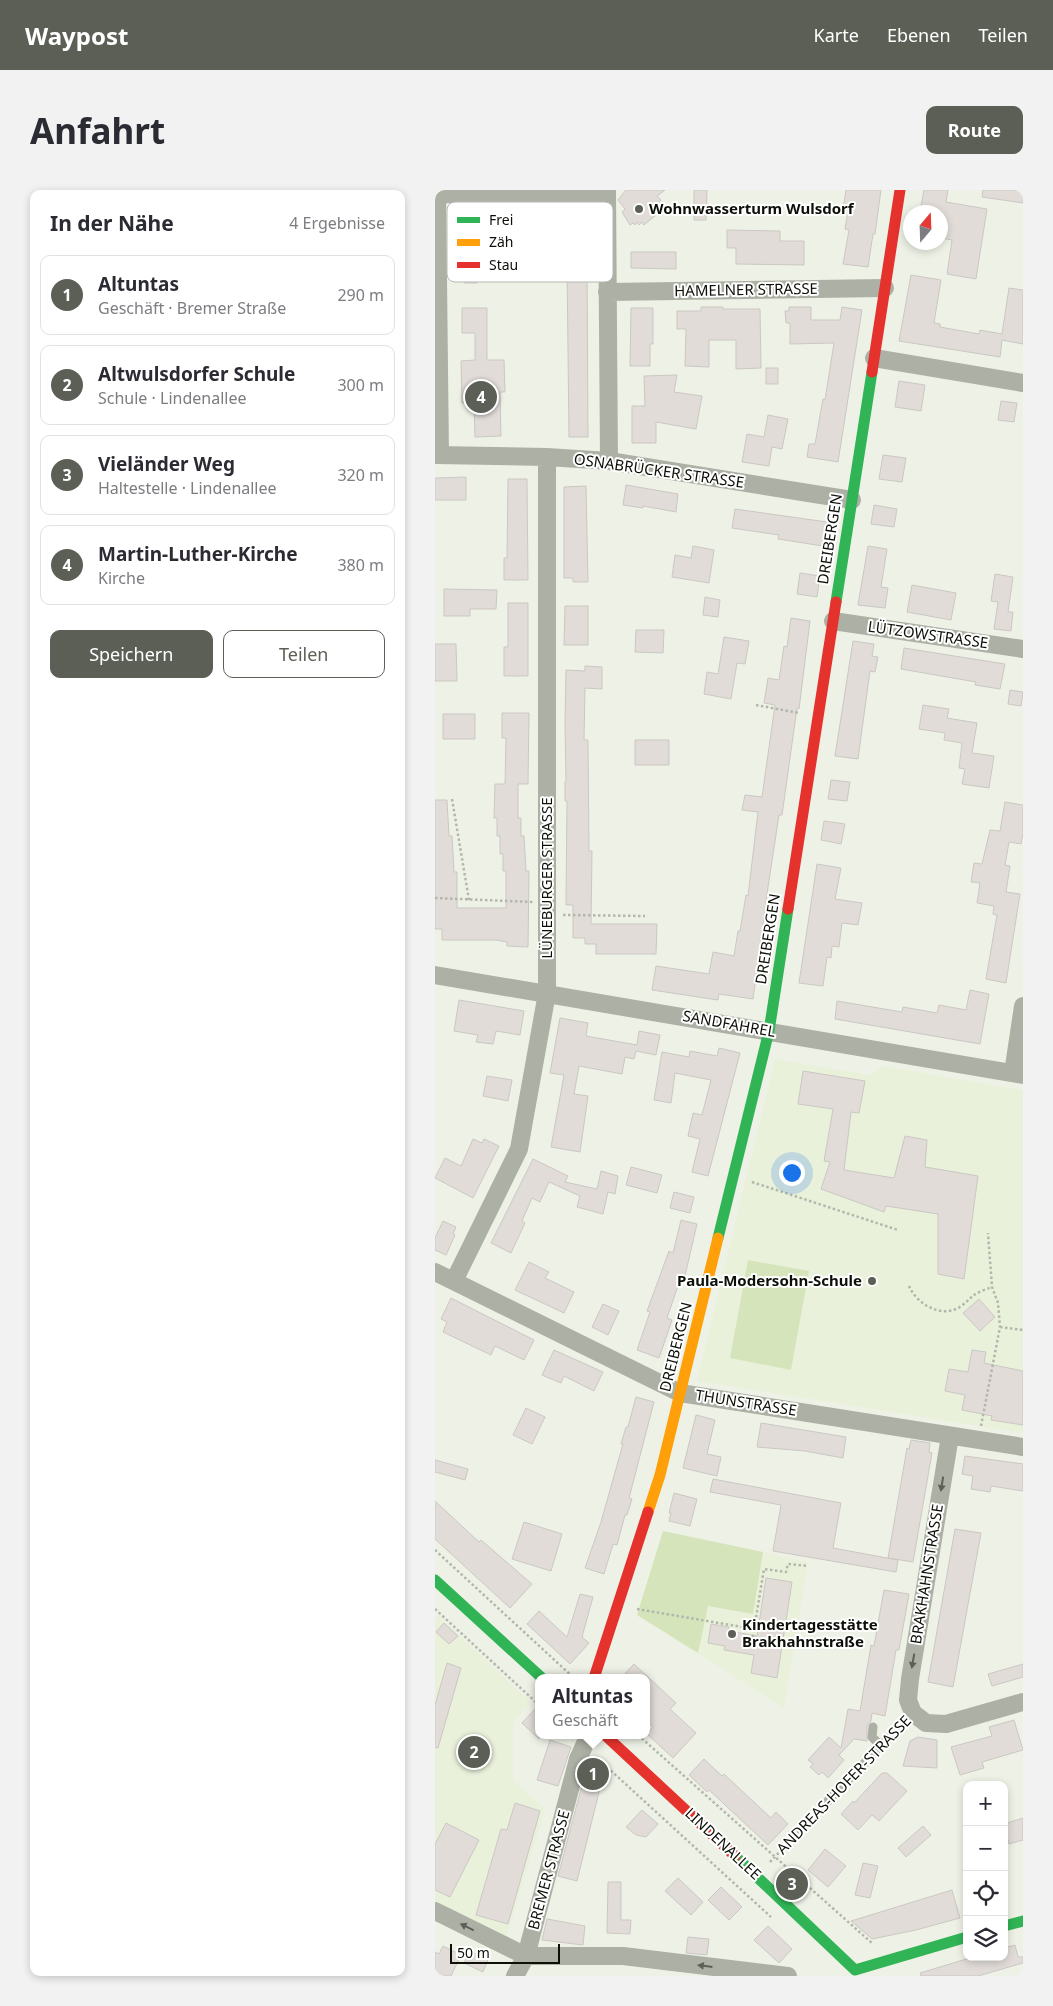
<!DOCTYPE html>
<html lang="de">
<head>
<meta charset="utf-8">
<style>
	body { margin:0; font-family:"Noto Sans",sans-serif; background:#f2f2f3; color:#2b2b33 }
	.controls { position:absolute; right:15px; bottom:15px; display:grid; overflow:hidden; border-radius:10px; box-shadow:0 2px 8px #0003 }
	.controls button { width:45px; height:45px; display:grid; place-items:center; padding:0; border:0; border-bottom:1px solid #e1e1e2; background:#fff; color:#2b2b33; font:25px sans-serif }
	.compass { position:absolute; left:468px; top:15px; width:45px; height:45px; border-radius:50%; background:#fff; box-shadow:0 2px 8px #0003; rotate:19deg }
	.scale { position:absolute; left:15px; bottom:12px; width:110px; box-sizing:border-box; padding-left:5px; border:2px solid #0d1008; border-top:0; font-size:14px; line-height:18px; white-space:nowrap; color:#0d1008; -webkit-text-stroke:4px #fff; paint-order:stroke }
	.you { position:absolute; left:356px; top:982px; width:18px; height:18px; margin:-12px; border:4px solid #fff; border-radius:50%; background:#1a73e8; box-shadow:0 0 0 8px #1a73e833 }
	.badge { display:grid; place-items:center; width:32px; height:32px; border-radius:50%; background:#5c5f56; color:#fff; font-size:16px; font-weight:700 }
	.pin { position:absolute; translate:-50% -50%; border:2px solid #fff; box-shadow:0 1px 5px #0006 }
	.popup { position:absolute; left:100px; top:1484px; width:115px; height:65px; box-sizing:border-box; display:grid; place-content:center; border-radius:10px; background:#fff; filter:drop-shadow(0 1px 4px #0005); font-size:16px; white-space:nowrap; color:#7c7c81 }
	.popup b { font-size:19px; color:#2b2b33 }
	.popup::after { content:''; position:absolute; left:50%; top:100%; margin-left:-10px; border:10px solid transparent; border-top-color:#fff }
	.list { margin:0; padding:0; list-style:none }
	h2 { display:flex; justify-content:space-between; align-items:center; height:65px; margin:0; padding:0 20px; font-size:21px }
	h2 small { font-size:16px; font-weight:400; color:#7c7c81 }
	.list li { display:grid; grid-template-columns:32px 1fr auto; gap:15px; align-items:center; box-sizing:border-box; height:80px; margin:0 10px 10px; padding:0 10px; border:1px solid #e1e1e2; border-radius:10px }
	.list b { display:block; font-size:19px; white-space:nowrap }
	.list p { margin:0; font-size:16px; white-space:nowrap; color:#7c7c81 }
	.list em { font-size:16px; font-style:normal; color:#7c7c81 }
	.actions { display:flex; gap:10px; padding:15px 20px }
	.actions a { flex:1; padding:11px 0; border:1px solid #5c5f56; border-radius:10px; text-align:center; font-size:18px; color:#5c5f56 }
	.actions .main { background:#5c5f56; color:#fff }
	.icon { flex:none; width:28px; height:28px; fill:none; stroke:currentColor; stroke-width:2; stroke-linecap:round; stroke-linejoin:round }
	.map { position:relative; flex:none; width:588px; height:1786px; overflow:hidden; border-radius:10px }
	header { display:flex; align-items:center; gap:30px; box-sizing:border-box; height:70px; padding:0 25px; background:#5c5f56; color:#fff }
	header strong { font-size:24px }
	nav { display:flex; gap:28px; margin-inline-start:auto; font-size:18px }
	.intro { display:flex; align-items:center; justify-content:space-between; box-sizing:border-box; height:120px; padding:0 30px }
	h1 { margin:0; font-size:35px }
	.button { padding:12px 22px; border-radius:10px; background:#5c5f56; color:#fff; font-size:18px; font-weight:700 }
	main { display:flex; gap:30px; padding:0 30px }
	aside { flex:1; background:#fff; border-radius:10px; box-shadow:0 2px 8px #0003 }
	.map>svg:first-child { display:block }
</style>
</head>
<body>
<header>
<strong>Waypost</strong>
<nav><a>Karte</a><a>Ebenen</a><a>Teilen</a></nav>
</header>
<div class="intro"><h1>Anfahrt</h1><a class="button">Route</a></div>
<main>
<aside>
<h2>In der Nähe<small>4 Ergebnisse</small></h2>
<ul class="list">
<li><span class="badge">1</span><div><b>Altuntas</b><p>Geschäft · Bremer Straße</p></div><em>290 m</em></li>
<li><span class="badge">2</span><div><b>Altwulsdorfer Schule</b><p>Schule · Lindenallee</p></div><em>300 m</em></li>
<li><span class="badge">3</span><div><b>Vieländer Weg</b><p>Haltestelle · Lindenallee</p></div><em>320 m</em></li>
<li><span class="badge">4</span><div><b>Martin-Luther-Kirche</b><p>Kirche</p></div><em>380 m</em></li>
</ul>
<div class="actions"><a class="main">Speichern</a><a>Teilen</a></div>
</aside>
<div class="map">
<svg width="588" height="1786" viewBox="0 0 588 1786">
	<rect width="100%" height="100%" fill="#eef2e6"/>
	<path fill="#e9f1db" d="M340,869L435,885L448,876L588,900V1243L262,1191Z
		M228,1341L373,1372L349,1518L202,1425Z
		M3,1425L95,1512L78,1533V1590L110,1619L71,1748L0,1712V1429Z"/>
	<path fill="#d6e4bc" d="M313,1070L374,1081L356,1180L295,1168Z
		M228,1341L328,1362L318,1424L273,1416L263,1463L202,1425Z"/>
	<path fill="#e1dcd8" stroke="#cbc7c3" d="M191,0H230L222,6L226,10L220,17L223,20L218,23L221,25L209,35L207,32L204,35L202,32L200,35L198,33L195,35L187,22L190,19L183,10Z
		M259,0H272L271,30H259Z
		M411,0H446L440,44H438L433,77L408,74L414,40L410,39L413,20L408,19Z
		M489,0H513L511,12L552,19L541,89L512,84L517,50L506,48V22H485Z
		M548,0H588V13L547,7Z
		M54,26H139V49H54Z
		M27,39H51V88H41L42,93H29V89H27V80L23,78V71L27,69Z
		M292,40L345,41V51H369V75L301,74V58H292Z
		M196,62H241V79L196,78Z
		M132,73H152L153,247H134Z
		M476,85L506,90L499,133L505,134V137L544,144L545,140L567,144L574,98L588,100V154L567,150L565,167L464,151Z
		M266,117H288V119H325L326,178L301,179V150H274V177L250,176L251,139H242V121H266Z
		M354,117H376V130H405L407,117L427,120L403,272L372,267L374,254H380L388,209L390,210L399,153L355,154V133H351L350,121H354Z
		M27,118H52V170H69L70,202H65L66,246L40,247L39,213H27L26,171L40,170V143H27Z
		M196,118H218V154H215V176H195Z
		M331,178H343V194H331Z
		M242,185L239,202L267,206L261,239L221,232V253H197V216H210L209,186Z
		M464,191L490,195L486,221L460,217Z
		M566,211L582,213L579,232L563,230Z
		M333,225L353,229L347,259L337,257L334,276L307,272L312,244L329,247Z
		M448,265L471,268L467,292L444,289Z
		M31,287V310H0V288Z
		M73,289H92L93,390H69V368H72Z
		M191,295L243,304L241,322L208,316V318L188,315Z
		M151,296L153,392H138V388H129V297Z
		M439,315L462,319L459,337L436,334Z
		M300,319L392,332L388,356L343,349L344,345L297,338Z
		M258,356L279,360L274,393L237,387L240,365L256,368Z
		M433,356L452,359L446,397L453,398L450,418L423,415Z
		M365,383L385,386L382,407L362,404Z
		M560,384L578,387L573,422H578L576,441L559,439L563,412L556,411Z
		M477,395L521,403L516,430L472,422Z
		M9,399L62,400L61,419H35V426H9Z
		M270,407L285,410L283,427L268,425Z
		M73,413H93V486H69V457H73Z
		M130,416H153V455H129Z
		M356,428L375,431L364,519L362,518L347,625H344L333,697L318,809L284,804L283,810L217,800L221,776L274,784L278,762L299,766L303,741H305L311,705L313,706L323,622L307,620L310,605L327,607L340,515L329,513L333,488L344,490L349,456L352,457Z
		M201,440H229L228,463L200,462Z
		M289,447L314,451L310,474L302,473L296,509L269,504L272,482L283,484Z
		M418,451L439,454L437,466L443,467L440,482L435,481L423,569L400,566Z
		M0,454H21L22,491H0Z
		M469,458L570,474L565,499L540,495L541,492L466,479Z
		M150,476L167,477V499L150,498L149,550H153L154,661H157L156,734H222L221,764H161V754H150V748H138V715H131L132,611H130V592H131L130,533L131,480L150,481Z
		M575,500L588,502L586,516L573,514Z
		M488,515L514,519L512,528L542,533L537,563L559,566L554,598L527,594L530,579L524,578L527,553L509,550L510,543L484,539Z
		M67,523H94L93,594H83V628H86V646H89L91,681H94L93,757L72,756V752L61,750H7V739H0V610H12L14,646H17L19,682H22V718H71V681H68V664H65V646H62V628H59L60,594H70L71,548H67Z
		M8,524H40V549H8Z
		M200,550H234V575H200Z
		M396,590L415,592L412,611L393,609Z
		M570,612L588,615V643L586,654L574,652L570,675L575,676L571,702L585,704L571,793L551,789L562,725L558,724L559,716L542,713L545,693L536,692L539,673L547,674L555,640L565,641Z
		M389,631L410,634L406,654L386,650Z
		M382,674L406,678L400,709L427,713L423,735L407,733L404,757L397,756L396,768L392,767L388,796L364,793Z
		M535,800L554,804L545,854L400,829L402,811L467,822L468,817L502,823L504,815L531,820Z
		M24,810L89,821L85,845L61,841L58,854L41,852L43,845L19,841Z
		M125,828L153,833L151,846L202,855L204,841L225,845L221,865L201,861L199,869L190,867L187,884L144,876L139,904L153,906L145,962L116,957L129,885L115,883Z
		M284,858L305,863L273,986L257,982L265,949L253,946L258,923L267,925L276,890L240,883L236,913L219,910L227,862L254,867L255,861L282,866Z
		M368,881L430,891L424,923L416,922L409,980L459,988L470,946L492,950L490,977L543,986L529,1089L503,1084V1024L451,1016L449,1022L386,999L395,972L389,971L398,919L363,914Z
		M52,886L77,890L73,911L48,906Z
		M38,949L47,953L49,949L64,956L38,1008L0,988L10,968L26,976Z
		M98,969L133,986L130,992L162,999L166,981L183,986L180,1004L173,1002L168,1024L142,1017L145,1006L114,992L105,1012L97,1008L87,1031L90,1033L76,1063L56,1053Z
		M196,977L227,985L222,1003L191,995Z
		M239,1002L259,1007L255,1023L235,1018Z
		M246,1030L262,1034L249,1090H245L232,1128L237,1130L224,1168L202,1160L215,1122L212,1121L234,1061L238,1063Z
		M8,1031L21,1037L18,1044L20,1045L11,1065L0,1060V1048Z
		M94,1072L114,1082L110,1088L139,1102L129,1123L80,1100Z
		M16,1108L99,1150L89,1170L60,1156L56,1165L8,1142L12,1132L6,1129Z
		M544,1109L560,1127L545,1141L528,1123Z
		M168,1114L184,1121L173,1145L157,1137Z
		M119,1160L168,1182L159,1201L129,1186L126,1193L107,1185Z
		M537,1160L551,1162L549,1173L588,1181V1235L556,1230L557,1226L527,1220L530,1205L510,1201L514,1179L533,1182Z
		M201,1207L219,1212L194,1308L197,1309L192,1325H190L182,1355L178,1354L169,1384L150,1378L166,1332L188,1254H186L191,1237H193Z
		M91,1218L110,1227L97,1254L78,1245Z
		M261,1225L280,1230L272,1264L286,1267L282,1286L248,1278Z
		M326,1233L411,1247L408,1268L370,1261L322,1257Z
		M476,1250L495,1253L494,1262L497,1263L478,1372L453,1368L472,1258L474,1259Z
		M530,1266L588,1274V1301L556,1296L555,1302L536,1299L538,1286L527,1284Z
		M0,1270L33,1279L30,1290L0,1282Z
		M278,1289L406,1313L398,1358L463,1370L461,1382L338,1361L346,1315L275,1302Z
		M239,1303L262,1309L255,1336L234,1331L236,1323H234Z
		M0,1311L44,1352L46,1350L97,1394L75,1418L0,1349Z
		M89,1332L127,1344L116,1381L77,1369Z
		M520,1339L546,1343L518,1497L493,1492Z
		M331,1388L357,1392L342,1488L316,1483L319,1465L289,1460L290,1456L273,1453L276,1434L294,1437V1441L322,1446Z
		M449,1400L474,1404L464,1460H461L450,1526L437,1523L436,1531L432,1536V1551L419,1549L404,1565L409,1570L393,1588L387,1582L384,1585L375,1577L378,1574L373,1570L394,1547L406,1558L413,1519L425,1521L436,1455L439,1456Z
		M145,1404L158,1407L147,1447L154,1453L135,1474L92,1434L104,1421L132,1447Z
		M9,1433L23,1446L14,1454L1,1442Z
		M12,1473L26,1478L3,1558L0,1557V1515Z
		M199,1474L241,1513L235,1519L261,1543L238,1568L212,1544L218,1537L212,1531V1488H186Z
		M588,1474V1487L557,1496L553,1484Z
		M104,1515V1549L87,1533Z
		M579,1530L588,1560L547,1572L549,1578L525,1585L516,1557L557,1546L554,1537Z
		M483,1547L502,1550V1578L468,1576L475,1551Z
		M115,1550L136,1557L123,1596L102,1590Z
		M269,1569L287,1586L289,1584L336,1628L341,1622L353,1634L333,1655L274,1600L272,1602L254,1585Z
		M160,1573L169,1582L142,1691L123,1686L150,1584Z
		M447,1583H452L472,1601L444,1631L437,1625L423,1640L406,1624L418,1611L419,1613Z
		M80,1613L105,1621L73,1734L41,1725L66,1639L72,1640Z
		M207,1620L223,1634L211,1647L201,1645L191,1637Z
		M588,1628V1650L574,1654L569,1634Z
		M11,1633L44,1650L15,1707L0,1700V1654Z
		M488,1636L496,1645L471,1667L463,1658Z
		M390,1659L411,1676L393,1697L373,1680Z
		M428,1673L443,1676L435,1708L420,1705Z
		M243,1688L268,1712L256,1725L230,1701Z
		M173,1692H186V1730H196L195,1744L172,1743Z
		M286,1697L307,1717L294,1730L273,1710Z
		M517,1700L525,1728L481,1740L437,1749L416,1731Z
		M112,1729L150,1736L148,1755L107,1750Z
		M333,1736L357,1759L344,1773L319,1750Z
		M253,1747L274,1749L272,1765L251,1763Z
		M580,1755L583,1767H588V1773L543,1786H486L485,1783L538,1767H569V1758Z
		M8,1756L26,1765L16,1786H5L0,1783V1762L4,1764Z
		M35,1761L53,1770L48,1782L29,1773Z"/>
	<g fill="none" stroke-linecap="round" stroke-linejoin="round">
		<path stroke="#b2b6ac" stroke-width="2.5" stroke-dasharray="2.5 2.5" stroke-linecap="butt" d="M321,515L364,523
			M17,609L34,710
			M0,708L98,712
			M128,725L210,726
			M317,992L463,1040
			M474,1096C481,1113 505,1128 523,1118C529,1115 534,1109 539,1105C544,1102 551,1099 557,1097
			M565,1137L588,1140
			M546,1236L565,1137L563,1113L557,1097L553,1043
			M0,1360L139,1488
			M0,1419L104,1515
			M202,1419L319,1439
			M317,1452L329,1379L351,1382L353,1374L373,1376
			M203,1545L438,1754
			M161,1567L336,1727
			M335,1672L379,1625"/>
		<path stroke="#adb1a5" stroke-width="9" d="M438,1537L437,1547L446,1556
			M387,1617L478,1523"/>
		<path stroke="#adb1a5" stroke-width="18" d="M2,0L5,265
			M172,0L174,271
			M0,4L172,5
			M172,102L450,98
			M439,168L588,193
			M0,265L112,267L174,271L417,310
			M398,431L588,459
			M0,785L588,885
			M578,883L588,816
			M0,1082L245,1203L588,1257
			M19,1091L84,959L112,803V267
			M515,1246L475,1489L473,1510L478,1523L491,1533L511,1534L588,1512
			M0,1721L91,1766H188L353,1786
			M80,1786L91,1766L143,1569L154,1545"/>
		<path stroke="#30b455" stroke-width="11" d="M401,412L437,182
			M283,1048L334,841L353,719
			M0,1390L107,1488
			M300,1666L420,1780L532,1747
			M569,1736L588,1731"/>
		<path stroke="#ff9f0a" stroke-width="11" d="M213,1322L225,1285L283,1048"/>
		<path stroke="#e5322d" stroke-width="11" d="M437,182L465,0
			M353,719L401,412
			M159,1488L213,1322
			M170,1545L300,1666"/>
	</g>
	<defs><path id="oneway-solid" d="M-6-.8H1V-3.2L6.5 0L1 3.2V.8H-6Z" transform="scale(1.25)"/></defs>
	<g fill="#5d6056">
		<use href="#oneway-solid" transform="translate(507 1294) rotate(99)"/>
		<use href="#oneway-solid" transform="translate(478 1471) rotate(100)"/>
		<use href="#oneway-solid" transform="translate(32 1737) rotate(-154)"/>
		<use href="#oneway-solid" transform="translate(270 1776) rotate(-173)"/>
	</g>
	<g fill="#5c5f56" stroke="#fff" stroke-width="2">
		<circle cx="204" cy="19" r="5"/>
		<circle cx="437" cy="1091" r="5"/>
		<circle cx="297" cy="1444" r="5"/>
	</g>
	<g text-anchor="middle" stroke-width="4" stroke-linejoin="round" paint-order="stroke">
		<g font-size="15" font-weight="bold" fill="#0d1008" stroke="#fff" text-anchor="start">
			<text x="214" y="24">Wohnwasserturm Wulsdorf</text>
			<text x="427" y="1096" text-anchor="end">Paula-Modersohn-Schule</text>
			<text x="307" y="1440">Kindertagesstätte<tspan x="307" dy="17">Brakhahnstraße</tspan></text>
		</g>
		<g font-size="15" fill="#0d1008" stroke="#fff">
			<text transform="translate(311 100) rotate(-1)" y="5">HAMELNER STRASSE</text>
			<text transform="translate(224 281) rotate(8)" y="5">OSNABRÜCKER STRASSE</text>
			<text transform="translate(395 349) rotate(-81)" y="5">DREIBERGEN</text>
			<text transform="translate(493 445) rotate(8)" y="5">LÜTZOWSTRASSE</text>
			<text transform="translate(112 688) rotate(-90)" y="5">LÜNEBURGER STRASSE</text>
			<text transform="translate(333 749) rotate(-81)" y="5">DREIBERGEN</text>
			<text transform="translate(294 834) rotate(10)" y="5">SANDFAHREL</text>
			<text transform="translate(241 1157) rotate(-76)" y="5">DREIBERGEN</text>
			<text transform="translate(311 1213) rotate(9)" y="5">THUNSTRASSE</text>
			<text transform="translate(492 1384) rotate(-81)" y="5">BRAKHAHNSTRASSE</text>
			<text transform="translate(409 1595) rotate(-46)" y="5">ANDREAS-HOFER-STRASSE</text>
			<text transform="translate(288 1654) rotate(43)" y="5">LINDENALLEE</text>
			<text transform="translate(114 1680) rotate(-75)" y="5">BREMER STRASSE</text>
		</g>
	</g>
	<rect x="12" y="12" width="166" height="80" rx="8" fill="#fff" stroke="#b6b7b5" stroke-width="1"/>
	<rect x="22" y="27" width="23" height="6" fill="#30b455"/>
	<rect x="22" y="49" width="23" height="7" fill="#ff9f0a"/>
	<rect x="22" y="72" width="23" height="6" fill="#e5322d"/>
	<g font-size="14" fill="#0d1008">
		<text x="54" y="35">Frei</text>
		<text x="54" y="57">Zäh</text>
		<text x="54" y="80">Stau</text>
	</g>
</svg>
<div class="controls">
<button>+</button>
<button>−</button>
<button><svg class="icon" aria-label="locate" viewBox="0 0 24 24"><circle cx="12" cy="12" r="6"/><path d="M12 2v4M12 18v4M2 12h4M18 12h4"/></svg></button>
<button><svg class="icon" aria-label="layers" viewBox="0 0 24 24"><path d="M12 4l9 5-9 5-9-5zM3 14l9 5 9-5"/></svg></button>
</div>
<svg class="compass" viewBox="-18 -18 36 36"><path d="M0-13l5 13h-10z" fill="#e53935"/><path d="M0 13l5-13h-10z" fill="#7c7c81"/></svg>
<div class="scale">50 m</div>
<div class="you"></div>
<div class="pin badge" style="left:158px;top:1584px">1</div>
<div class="popup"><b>Altuntas</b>Geschäft</div>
<div class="pin badge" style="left:39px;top:1562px">2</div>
<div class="pin badge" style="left:357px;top:1694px">3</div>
<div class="pin badge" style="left:46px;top:207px">4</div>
</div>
</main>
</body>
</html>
